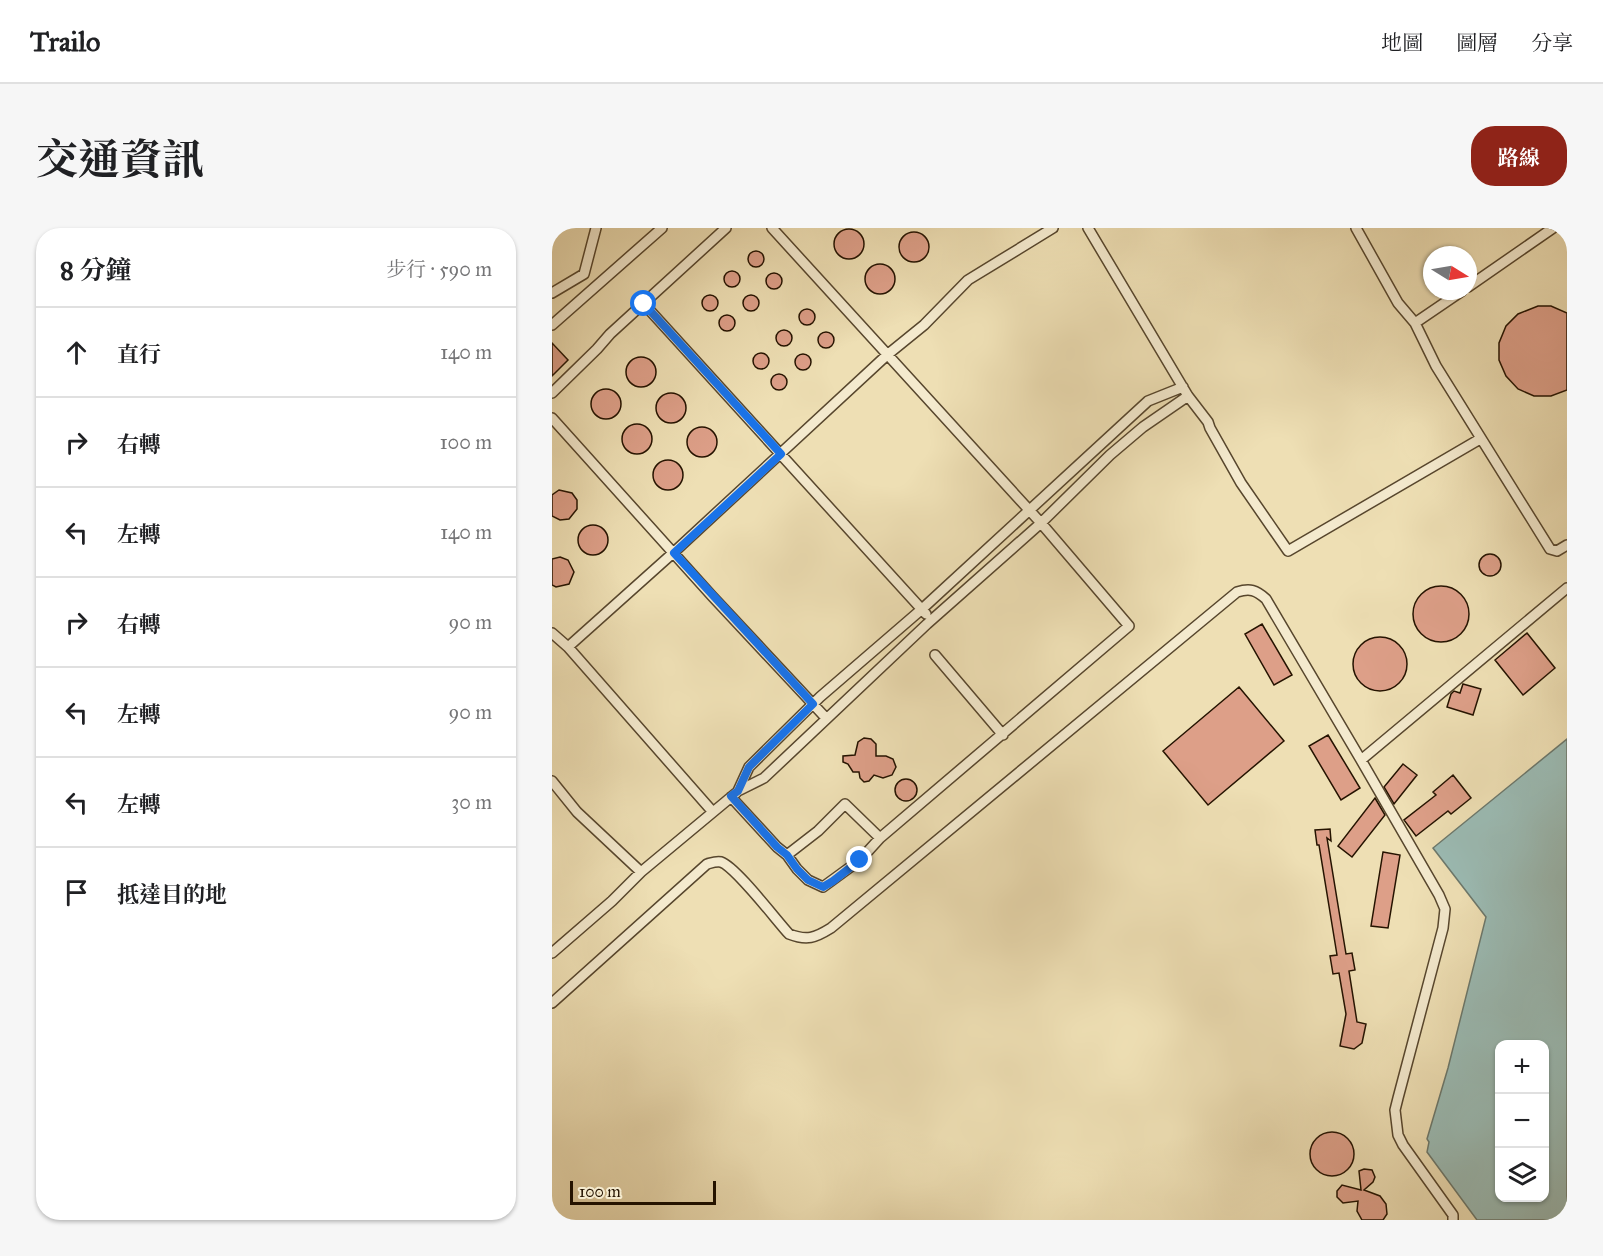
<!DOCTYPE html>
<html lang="zh-TW">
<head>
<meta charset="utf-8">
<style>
	body { margin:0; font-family:"IM FELL Great Primer","Noto Serif TC",serif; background:#f6f6f6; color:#202124 }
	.controls { position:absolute; right:18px; bottom:18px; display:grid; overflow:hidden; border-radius:12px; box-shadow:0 2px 4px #0004 }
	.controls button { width:54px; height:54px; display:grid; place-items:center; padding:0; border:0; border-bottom:2px solid #e0e0e0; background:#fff; color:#202124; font:30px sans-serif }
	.compass { position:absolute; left:871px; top:18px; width:54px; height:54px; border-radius:50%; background:#fff; box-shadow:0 2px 4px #0004; rotate:101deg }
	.scale { position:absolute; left:18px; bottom:15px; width:146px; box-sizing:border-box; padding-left:6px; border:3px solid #251300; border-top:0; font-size:16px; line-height:21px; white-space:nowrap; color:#251300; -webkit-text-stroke:4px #f4eace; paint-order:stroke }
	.stop { position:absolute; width:18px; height:18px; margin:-14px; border:4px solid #1a73e8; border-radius:50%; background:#fff }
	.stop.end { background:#1a73e8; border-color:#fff; box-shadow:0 2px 6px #0008 }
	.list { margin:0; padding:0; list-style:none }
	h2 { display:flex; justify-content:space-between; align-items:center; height:78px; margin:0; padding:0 24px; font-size:26px }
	h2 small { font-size:20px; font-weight:400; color:#757577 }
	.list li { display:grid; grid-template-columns:39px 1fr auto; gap:18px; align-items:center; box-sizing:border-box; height:90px; padding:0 24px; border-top:2px solid #e0e0e0 }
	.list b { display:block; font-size:22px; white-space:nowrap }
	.list em { font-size:20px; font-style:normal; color:#757577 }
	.icon { flex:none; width:33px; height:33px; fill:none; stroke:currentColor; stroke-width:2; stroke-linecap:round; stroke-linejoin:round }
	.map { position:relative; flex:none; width:1015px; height:992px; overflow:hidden; border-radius:24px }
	header { display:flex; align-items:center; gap:36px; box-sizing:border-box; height:84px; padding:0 30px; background:#fff; border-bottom:2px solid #e0e0e0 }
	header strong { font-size:28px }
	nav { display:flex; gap:33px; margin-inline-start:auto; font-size:21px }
	.intro { display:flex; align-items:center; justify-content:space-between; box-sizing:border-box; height:144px; padding:0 36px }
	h1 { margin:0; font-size:42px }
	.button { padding:15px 27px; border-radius:24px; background:#8f2418; color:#fff; font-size:21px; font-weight:700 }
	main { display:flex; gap:36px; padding:0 36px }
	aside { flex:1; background:#fff; border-radius:24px; box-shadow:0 2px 4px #0004 }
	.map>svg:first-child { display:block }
</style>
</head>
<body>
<header>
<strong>Trailo</strong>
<nav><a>地圖</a><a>圖層</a><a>分享</a></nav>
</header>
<div class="intro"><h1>交通資訊</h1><a class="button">路線</a></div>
<main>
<aside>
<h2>8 分鐘<small>步行 · 590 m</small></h2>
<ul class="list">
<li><svg class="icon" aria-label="ahead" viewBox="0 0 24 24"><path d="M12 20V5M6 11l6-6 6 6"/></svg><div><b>直行</b></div><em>140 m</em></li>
<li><svg class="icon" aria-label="right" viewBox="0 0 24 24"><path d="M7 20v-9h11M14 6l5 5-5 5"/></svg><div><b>右轉</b></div><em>100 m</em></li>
<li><svg class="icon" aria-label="left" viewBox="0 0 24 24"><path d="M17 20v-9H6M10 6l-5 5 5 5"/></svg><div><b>左轉</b></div><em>140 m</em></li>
<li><svg class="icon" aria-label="right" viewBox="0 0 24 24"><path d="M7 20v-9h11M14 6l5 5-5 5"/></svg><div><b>右轉</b></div><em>90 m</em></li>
<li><svg class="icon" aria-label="left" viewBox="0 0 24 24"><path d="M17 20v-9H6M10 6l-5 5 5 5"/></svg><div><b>左轉</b></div><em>90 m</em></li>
<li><svg class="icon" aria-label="left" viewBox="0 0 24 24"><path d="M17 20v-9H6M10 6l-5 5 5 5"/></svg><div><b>左轉</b></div><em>30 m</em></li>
<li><svg class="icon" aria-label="arrive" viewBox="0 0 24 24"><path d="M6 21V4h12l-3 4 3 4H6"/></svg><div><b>抵達目的地</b></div></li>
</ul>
</aside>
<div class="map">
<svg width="1015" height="992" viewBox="0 0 1015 992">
	<rect width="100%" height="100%" fill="#eedfb4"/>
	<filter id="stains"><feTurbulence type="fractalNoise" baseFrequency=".00333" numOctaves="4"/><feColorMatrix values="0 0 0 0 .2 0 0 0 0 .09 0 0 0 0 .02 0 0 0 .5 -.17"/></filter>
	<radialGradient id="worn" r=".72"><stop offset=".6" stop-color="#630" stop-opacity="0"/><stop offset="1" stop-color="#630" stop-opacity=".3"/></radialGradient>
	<path fill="#9bbbb4" stroke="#6c786c" stroke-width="1.5" fill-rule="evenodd" d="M1015,511V992H925L875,924L877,914L875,911L896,840L934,689L881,620ZM948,816H993V970H948Z"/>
	<path fill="#dd9f88" stroke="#251300" stroke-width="1.5" d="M282 16a15 15 0 1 1 30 0a15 15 0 1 1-30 0Z
		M347 19a15 15 0 1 1 30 0a15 15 0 1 1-30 0Z
		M196 31a8 8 0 1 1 16 0a8 8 0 1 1-16 0Z
		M313 51a15 15 0 1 1 30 0a15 15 0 1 1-30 0Z
		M172 51a8 8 0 1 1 16 0a8 8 0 1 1-16 0Z
		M214 53a8 8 0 1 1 16 0a8 8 0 1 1-16 0Z
		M191 75a8 8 0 1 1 16 0a8 8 0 1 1-16 0Z
		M150 75a8 8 0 1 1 16 0a8 8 0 1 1-16 0Z
		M986,78H999L1015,85V162L999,168H982L966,161L954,148L947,132V115L954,98L966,86Z
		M247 89a8 8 0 1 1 16 0a8 8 0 1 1-16 0Z
		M167 95a8 8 0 1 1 16 0a8 8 0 1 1-16 0Z
		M224 110a8 8 0 1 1 16 0a8 8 0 1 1-16 0Z
		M266 112a8 8 0 1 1 16 0a8 8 0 1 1-16 0Z
		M0,115L16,132L0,148Z
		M201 133a8 8 0 1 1 16 0a8 8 0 1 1-16 0Z
		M243 134a8 8 0 1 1 16 0a8 8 0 1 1-16 0Z
		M74 144a15 15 0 1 1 30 0a15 15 0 1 1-30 0Z
		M219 154a8 8 0 1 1 16 0a8 8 0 1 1-16 0Z
		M39 176a15 15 0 1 1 30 0a15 15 0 1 1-30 0Z
		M104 180a15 15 0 1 1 30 0a15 15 0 1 1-30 0Z
		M70 211a15 15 0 1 1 30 0a15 15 0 1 1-30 0Z
		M135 214a15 15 0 1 1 30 0a15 15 0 1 1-30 0Z
		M101 247a15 15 0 1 1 30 0a15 15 0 1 1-30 0Z
		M7,262L20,265L25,272V281L17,291L8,292L0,288V267Z
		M26 312a15 15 0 1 1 30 0a15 15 0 1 1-30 0Z
		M927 337a11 11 0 1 1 22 0a11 11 0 1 1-22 0Z
		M8,329L16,332L22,344L17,356L4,359L0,357V331Z
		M861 386a28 28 0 1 1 56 0a28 28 0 1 1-56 0Z
		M710,396L740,447L722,457L693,406Z
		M975,405L1003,440L971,467L943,432Z
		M801 436a27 27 0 1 1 54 0a27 27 0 1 1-54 0Z
		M911,456L929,461L921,487L895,479L899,466L902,463L908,465Z
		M687,459L732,513L656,577L611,523Z
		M776,507L808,560L789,572L757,518Z
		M312,510L319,511L324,516V528H334L341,531L344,539L340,547L331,550L322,547L317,553L312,554L308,550L307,544H301L296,536L291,534V528L303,527L306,514Z
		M851,536L865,547L842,576L832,559Z
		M901,547L919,570L899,586L896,583L864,608L852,592L884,567L881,564Z
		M343 562a11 11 0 1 1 22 0a11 11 0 1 1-22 0Z
		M823,570L833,587L800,629L786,618Z
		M778,601L779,613L775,610L794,726L800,725L803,742L797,743L805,794L814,796L810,815L802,821L788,818L794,786L787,745L781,746L778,728L785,727L767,617H765L763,602Z
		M831,624L848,627L836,700L819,698Z
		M758 926a22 22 0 1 1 44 0a22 22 0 1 1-44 0Z
		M812,941L820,942L823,949L821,954L812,962L828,968L834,976L835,986L831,992H810L805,983L806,973L791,975L785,969V963L790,957L809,962L807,943Z"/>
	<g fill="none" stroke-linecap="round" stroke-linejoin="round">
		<defs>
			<path id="minor" d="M536,0L636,168L656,194L658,200L689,255L736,323L928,211
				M804,0L846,75L863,95L884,138L998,321L1005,323L1015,317
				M916,59L1001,0
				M0,65L32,46L44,0
				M92,76L374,386
				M863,95L910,63
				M0,97L110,0
				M631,159L596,173L370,381L268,469L197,539L186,563L212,550L375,396L489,295L558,227L591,199L636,168
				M0,165L45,121L58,106L174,0
				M0,190L160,368L274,490
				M0,405L16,419L160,583
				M16,419L121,325L335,127L372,97L416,52L501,0
				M383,427L451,507
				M0,553L25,584L89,644
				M179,569L225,619L235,627L245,641L256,652L271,659L308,632L328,610L577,398L489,295L220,0
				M235,627L266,603L293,576L328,610
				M0,725L60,673L89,644L184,565
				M0,775L155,636C159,635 164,633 169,634C184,639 224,692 237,706C255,713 263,710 279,700L685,364C698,360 704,362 714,371L809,532
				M901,992V987L851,917L846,907L843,882L846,870L891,700L893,681L887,667L809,532L1015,360"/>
		</defs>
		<use href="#minor" stroke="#57462d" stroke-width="12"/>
		<use href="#minor" stroke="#f4eace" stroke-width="9"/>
	</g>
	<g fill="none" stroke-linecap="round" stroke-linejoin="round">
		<path stroke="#1a73e8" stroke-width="8" d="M92,76L229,226L122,325L261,476L197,539L186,563L179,568L225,619L235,627L245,641L256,652L271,659L281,653L308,632"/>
	</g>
	<rect width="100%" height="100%" filter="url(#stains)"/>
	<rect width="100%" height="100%" fill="url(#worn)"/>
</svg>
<div class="controls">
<button>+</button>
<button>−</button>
<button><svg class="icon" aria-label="layers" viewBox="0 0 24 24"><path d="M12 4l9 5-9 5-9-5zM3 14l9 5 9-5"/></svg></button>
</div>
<svg class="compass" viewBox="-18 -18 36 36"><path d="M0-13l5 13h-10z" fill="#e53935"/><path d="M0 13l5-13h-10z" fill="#757577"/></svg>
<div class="scale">100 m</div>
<div class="stop" style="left:92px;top:76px"></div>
<div class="stop end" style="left:308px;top:632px"></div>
</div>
</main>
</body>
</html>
